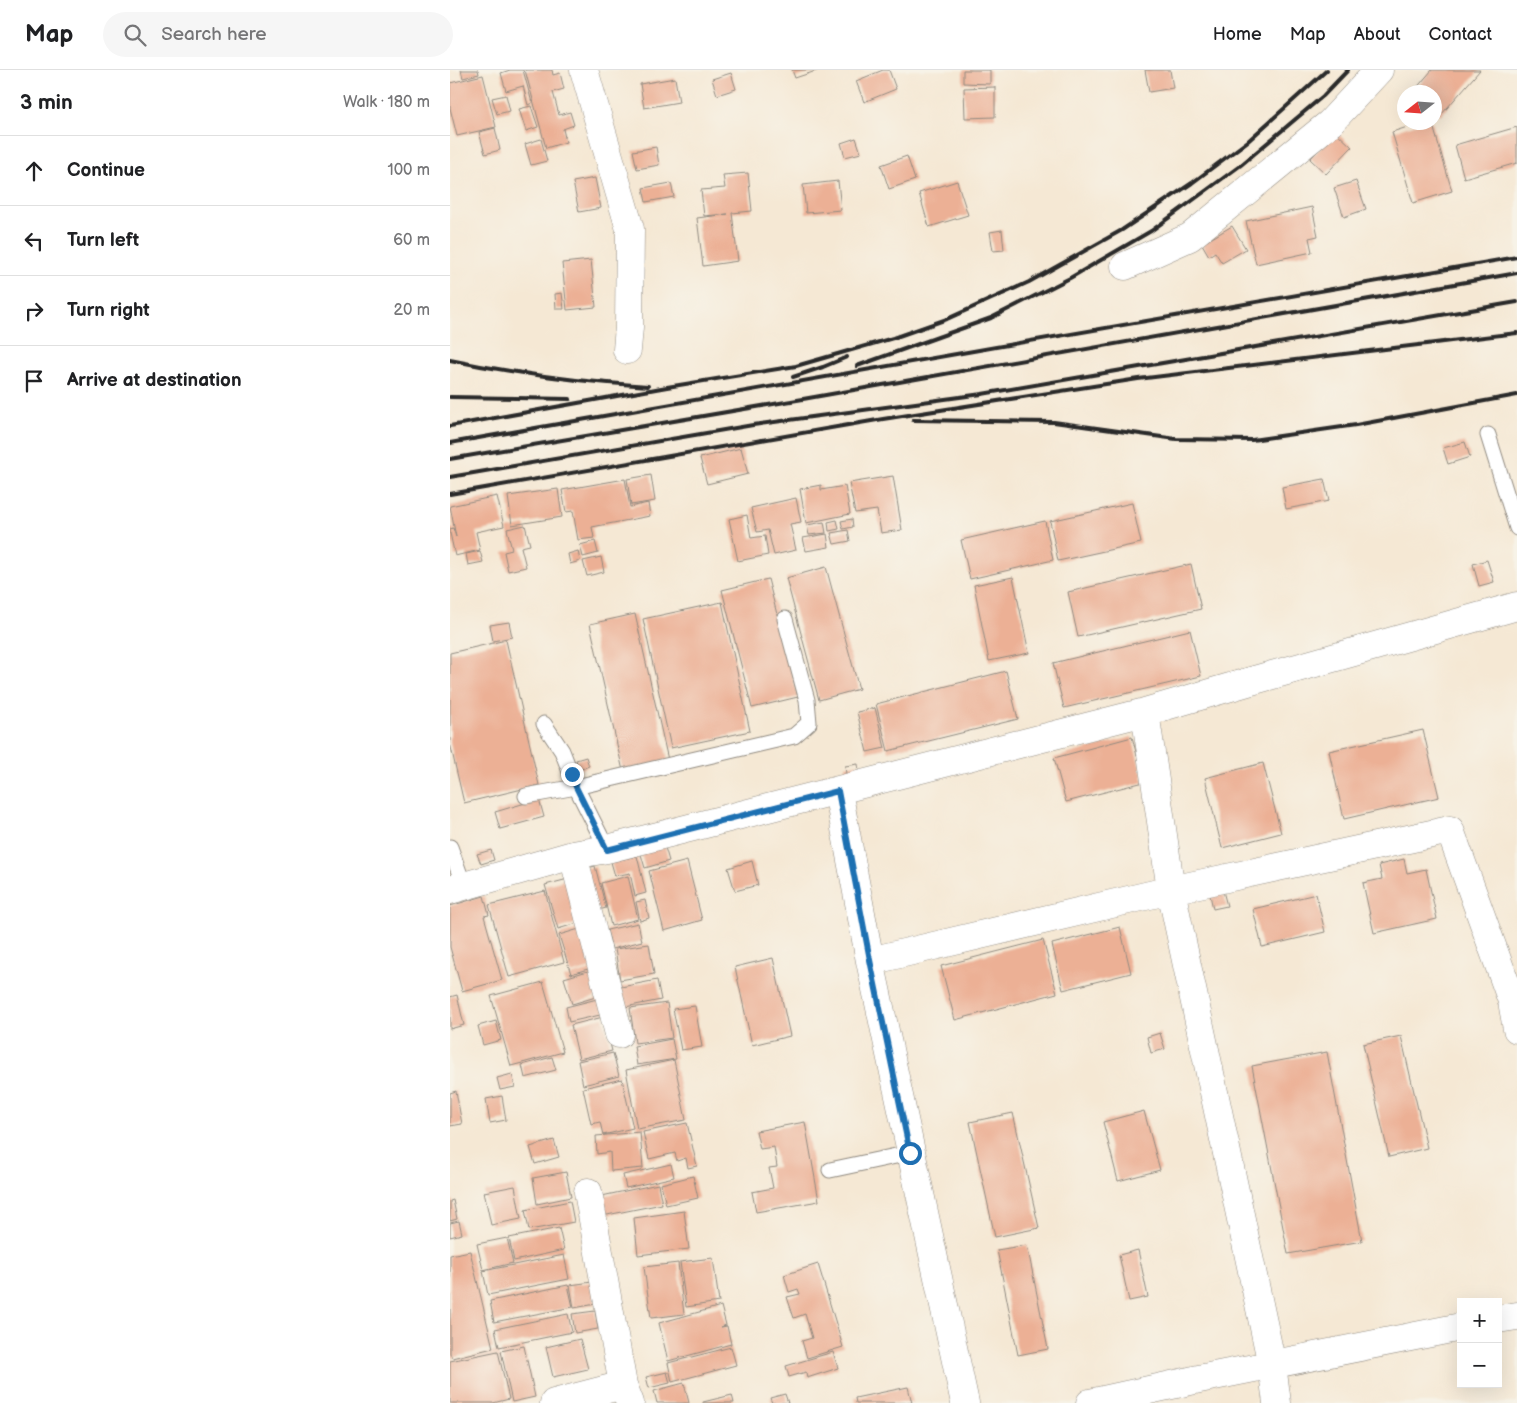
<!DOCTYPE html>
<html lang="en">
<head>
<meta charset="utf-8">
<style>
	body { margin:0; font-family:"Balsamiq Sans",sans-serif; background:#f6f6f6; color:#202124 }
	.controls { position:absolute; right:15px; bottom:15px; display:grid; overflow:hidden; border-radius:0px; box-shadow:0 5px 20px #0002 }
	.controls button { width:45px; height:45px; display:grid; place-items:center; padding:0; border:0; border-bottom:1px solid #e0e0e0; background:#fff; color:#202124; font:25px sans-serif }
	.compass { position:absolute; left:947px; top:15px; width:45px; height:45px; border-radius:50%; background:#fff; box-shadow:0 5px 20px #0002; rotate:253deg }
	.stop { position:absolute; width:15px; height:15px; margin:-11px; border:4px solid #1f6fb2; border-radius:50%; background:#fff }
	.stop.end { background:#1f6fb2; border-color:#fff; box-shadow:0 1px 5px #0008 }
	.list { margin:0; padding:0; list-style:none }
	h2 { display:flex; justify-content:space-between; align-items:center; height:65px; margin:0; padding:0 20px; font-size:21px }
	h2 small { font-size:16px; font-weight:400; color:#757577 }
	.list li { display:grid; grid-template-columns:32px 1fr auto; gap:15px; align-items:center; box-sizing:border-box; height:70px; padding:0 20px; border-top:1px solid #e0e0e0 }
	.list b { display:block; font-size:19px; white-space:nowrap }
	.list em { font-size:16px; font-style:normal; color:#757577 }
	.icon { flex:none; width:28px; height:28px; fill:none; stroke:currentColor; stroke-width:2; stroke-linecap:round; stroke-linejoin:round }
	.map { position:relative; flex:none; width:1067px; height:1333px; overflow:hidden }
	header { display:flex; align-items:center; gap:30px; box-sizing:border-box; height:70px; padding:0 25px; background:#fff; border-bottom:1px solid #e0e0e0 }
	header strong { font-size:24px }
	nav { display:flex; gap:28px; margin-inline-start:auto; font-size:18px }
	.search { width:350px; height:45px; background:#f6f6f6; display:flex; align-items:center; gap:12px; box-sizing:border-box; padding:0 18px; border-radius:28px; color:#757577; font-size:19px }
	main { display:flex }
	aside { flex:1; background:#fff }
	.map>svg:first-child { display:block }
</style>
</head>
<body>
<header>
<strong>Map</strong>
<div class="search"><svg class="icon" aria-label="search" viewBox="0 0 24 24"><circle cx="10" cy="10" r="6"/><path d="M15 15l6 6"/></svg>Search here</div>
<nav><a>Home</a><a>Map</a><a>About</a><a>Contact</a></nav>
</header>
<main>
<aside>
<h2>3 min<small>Walk · 180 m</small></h2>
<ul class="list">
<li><svg class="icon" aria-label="ahead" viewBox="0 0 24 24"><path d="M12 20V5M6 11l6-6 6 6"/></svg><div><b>Continue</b></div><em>100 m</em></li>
<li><svg class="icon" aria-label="left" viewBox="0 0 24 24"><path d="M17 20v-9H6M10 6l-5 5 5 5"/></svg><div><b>Turn left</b></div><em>60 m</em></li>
<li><svg class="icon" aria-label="right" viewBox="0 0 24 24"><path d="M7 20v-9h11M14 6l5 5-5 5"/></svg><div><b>Turn right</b></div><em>20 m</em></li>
<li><svg class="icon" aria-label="arrive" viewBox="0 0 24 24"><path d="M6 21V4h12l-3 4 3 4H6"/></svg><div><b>Arrive at destination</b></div></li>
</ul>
</aside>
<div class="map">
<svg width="1067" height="1333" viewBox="0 0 1067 1333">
	<rect width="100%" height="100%" fill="#f7f3e8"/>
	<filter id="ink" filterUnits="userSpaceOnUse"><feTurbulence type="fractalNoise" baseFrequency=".02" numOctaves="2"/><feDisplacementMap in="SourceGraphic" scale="10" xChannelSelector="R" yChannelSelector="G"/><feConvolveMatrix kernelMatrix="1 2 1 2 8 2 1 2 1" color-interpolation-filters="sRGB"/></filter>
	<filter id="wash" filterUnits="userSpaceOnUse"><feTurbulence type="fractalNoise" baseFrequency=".0096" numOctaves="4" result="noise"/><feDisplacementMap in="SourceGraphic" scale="20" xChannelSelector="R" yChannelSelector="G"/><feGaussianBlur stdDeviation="1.12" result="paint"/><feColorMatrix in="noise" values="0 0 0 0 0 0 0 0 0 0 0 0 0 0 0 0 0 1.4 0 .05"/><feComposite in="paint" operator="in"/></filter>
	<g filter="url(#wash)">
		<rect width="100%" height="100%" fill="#f5e8d4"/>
		<g id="blocks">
			<path fill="#ecb095" d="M11,0H28L29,4L13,8Z
				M60,0H73L82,33L78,35L73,16L56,21L51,3Z
				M75,0H102L103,5L110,3L114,19L103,22L109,45L120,42L124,55L113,59L116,72L96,78Z
				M342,0H369L345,8Z
				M433,0H439L446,19L414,32L406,11Z
				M513,0H540V14L513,13Z
				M695,0H720L723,18L699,22Z
				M982,0H1030L991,45L984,39V22H966L964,21Z
				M281,3L286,19L267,25L262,9Z
				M33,5L46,57L7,66L0,38V13Z
				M225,8L229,32L194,38L190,14Z
				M545,17V47L515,48L514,18Z
				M56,25L60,41L47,44L42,28Z
				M81,36L88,57L76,61L69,39Z
				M973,52H982L1002,121L963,133L942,62Z
				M1067,57V93L1014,108L1005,75Z
				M45,58L50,80L35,84L29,62Z
				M886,62L902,77L876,104L860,89Z
				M406,68L411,83L395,87L391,73Z
				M91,69L97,91L81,95L75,74Z
				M206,77L209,95L187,99L183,81Z
				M457,86L465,110L439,119L431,95Z
				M298,103L302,141L282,143L288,191L253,196L247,148L278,144L254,146L251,120L275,118L273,105Z
				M145,108L151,138L129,142L123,112Z
				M388,111L391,140L356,143L353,115Z
				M507,111L518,145L479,157L469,123Z
				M906,111L916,139L894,147L884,118Z
				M221,113L224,127L196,132L193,118Z
				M862,137L868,166L859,168L862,182L806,194L796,151Z
				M782,156L796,179L772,193L765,182L759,186L752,174Z
				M552,160L554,180L543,181L540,162Z
				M141,190L146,237L117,240L112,193Z
				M112,223L114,239H106L105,224Z
				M1015,372L1020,387L998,394L993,378Z
				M291,378L298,404L257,414L250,388Z
				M201,405L205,431L181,435L177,409Z
				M443,406L452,460L431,463L427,440L405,443L399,413Z
				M175,409L180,437L198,433L200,446L142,457L144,468L128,470L123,441L116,442L112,420Z
				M874,409L879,431L836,439L832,417Z
				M371,415V420L395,416L400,444L356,453L350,419Z
				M108,419L112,447L62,455L58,426Z
				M47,426L54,456L26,462L30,480L5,486L0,463V459L3,458L6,467L0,436Z
				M346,428L351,452L340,454L346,480L324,485L318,460L307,462L301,438Z
				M682,433L691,473L608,491L600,451Z
				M297,445L301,468L315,466L318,485L288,491L279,449Z
				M402,449L403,457L393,459L391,451Z
				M387,450L389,459L379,461L378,452Z
				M595,451L603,490L520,509L511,470Z
				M374,452L376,463L359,465L357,455Z
				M75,455L80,475L71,477L76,497L58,501L54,482L62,480L57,459Z
				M398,460L400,471L384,474L381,463Z
				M377,464L379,477L356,481L353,468Z
				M145,471L148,483L133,487L130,475Z
				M30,481L33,492L18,495L16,484Z
				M128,481L130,491L120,494L118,484Z
				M151,487L154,502L137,506L133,491Z
				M1037,490L1044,512L1029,516L1023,494Z
				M741,494L751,539L628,567L618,522Z
				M376,497L409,619L369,630L336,508Z
				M563,507L579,583L539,591L524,515Z
				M318,509L348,627L302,638L272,520Z
				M272,532L300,661L221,678L193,549Z
				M185,544L218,690L173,701L140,554Z
				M59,552L62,567L43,571L40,555Z
				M740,560L751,606L614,638L603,593Z
				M56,570L89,715L14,733L0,673V583Z
				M556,601L568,649L438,681L426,634Z
				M425,638L435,678L417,682L407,642Z
				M973,660L989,727L894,749L879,681Z
				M682,667L694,712L616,732L604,688Z
				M136,687L139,696L129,700L126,690Z
				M813,693L831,763L772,778L755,708Z
				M408,694L409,703L396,704L395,696Z
				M89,729L94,747L50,759L45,742Z
				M214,774L219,791L195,798L190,781Z
				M41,780L44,790L31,794L27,784Z
				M187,786L196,823L185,826L180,803L165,806L161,792Z
				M954,789L957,803L976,799L987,849L924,863L913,813L932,809L929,795Z
				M237,791L252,850L214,861L199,801Z
				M302,791L308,815L285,821L278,798Z
				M145,796L156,838L142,842L130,800Z
				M178,806L188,849L161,856L151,813Z
				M118,809L131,852L108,859L95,815Z
				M772,817L777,836L763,839L759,820Z
				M95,821L114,892L59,907L39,835Z
				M866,824L875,862L812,877L803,839Z
				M34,826L39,845L34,846L52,910L12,921L0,877V836Z
				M195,830L199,848L190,851L186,832Z
				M188,853L192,871L162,879L157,860Z
				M136,857L148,896L121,904L109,865Z
				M670,857L681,903L613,920L602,874Z
				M593,870L607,923L505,950L491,896Z
				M199,874L204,904L170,910L165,879Z
				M323,888L340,966L302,975L285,897Z
				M148,898L156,924L122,934L114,908Z
				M207,910L211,930L170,938L166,918Z
				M93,912L113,982L61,996L41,926Z
				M7,925L14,955L0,959V927Z
				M155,927L159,943L119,952L116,937Z
				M217,933L222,968L185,973L180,938Z
				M245,936L252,977L231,980L223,939Z
				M153,947L162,981L129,989L121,955Z
				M46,951L51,970L33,975L28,956Z
				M710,963L715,979L701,983L697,967Z
				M951,966L977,1078L939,1087L913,974Z
				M222,969L226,989L187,995L184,976Z
				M877,982L912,1171L838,1184L802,996Z
				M163,983L169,1006L133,1015L128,991Z
				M102,987L106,1000L75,1008L72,995Z
				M224,990L236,1050L187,1059L176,1000Z
				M62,1004L65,1017L50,1020L47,1008Z
				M172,1009L183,1058L153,1065L150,1052L141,1054L133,1018Z
				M6,1021L12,1054L0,1056V1023Z
				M52,1026L56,1050L40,1053L36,1029Z
				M694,1041L710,1100L668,1111L653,1052Z
				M563,1043L589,1158L545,1167L520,1052Z
				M355,1052L369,1131L306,1142L302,1122L323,1118L319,1098L327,1097L324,1077L310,1079L306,1061Z
				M237,1053L247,1096L238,1098L236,1088L227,1091L225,1083L199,1089L193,1062Z
				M190,1062L193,1098L161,1101L160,1082L147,1084L146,1066Z
				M104,1070L109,1087L85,1094L80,1077Z
				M221,1094L224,1107L176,1118L173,1105Z
				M116,1102L121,1127L87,1134L83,1108Z
				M243,1106L248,1128L216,1135L211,1114Z
				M208,1114L212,1134L152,1146L147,1127Z
				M65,1116L71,1149L41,1155L34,1122Z
				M3,1130L7,1149L0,1151V1131Z
				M120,1131L124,1152L79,1160L75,1140Z
				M234,1141L239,1179L188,1185L184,1148Z
				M9,1151L12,1164L0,1167V1153Z
				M109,1158L114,1180L64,1191L59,1168Z
				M57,1168L63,1193L33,1200L27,1174Z
				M577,1175L598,1279L568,1285L547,1180Z
				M688,1180L698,1227L679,1231L669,1185Z
				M20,1181L43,1278L2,1288L0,1283V1185Z
				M114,1185L119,1209L38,1225L33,1201Z
				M263,1188L269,1232L236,1237L230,1192Z
				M228,1193L234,1244L201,1248L194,1197Z
				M368,1194L393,1277L357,1288L352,1271L362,1268L355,1244L344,1248L337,1227L350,1224L348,1219L339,1222L334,1205Z
				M142,1212L146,1234L124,1238L120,1215Z
				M118,1215L123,1237L44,1252L40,1231Z
				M271,1236L276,1255L271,1257L277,1256L281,1274L218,1291L209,1253Z
				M145,1241L148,1259L125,1263L122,1244Z
				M118,1244L122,1262L49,1277L45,1259Z
				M130,1269L138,1299L103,1307L96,1277Z
				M74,1276L85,1327L62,1332L51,1281Z
				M281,1277L286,1295L222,1312L218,1293Z
				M48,1281L59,1329L43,1333H0V1291Z
				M383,1282L388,1298L357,1308L356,1302L339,1307L336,1296Z
				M217,1302L220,1313L199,1318L196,1307Z
				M234,1313L239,1333H207L204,1321Z
				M458,1317L462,1333H406L405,1328Z
				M335,1324L338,1333H322L320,1328Z
				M282,1325L284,1333H253V1332Z"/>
		</g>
	</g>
	<g filter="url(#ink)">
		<use href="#blocks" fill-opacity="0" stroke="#908a80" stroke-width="1"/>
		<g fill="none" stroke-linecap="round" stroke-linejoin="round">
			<defs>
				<path id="lane" d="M1038,365L1067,458
					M94,654L112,681L126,717L157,779
					M76,726L126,717L344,666L359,653L357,630L335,549
					M0,777L14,816
					M380,1100L460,1083"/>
				<path id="street" d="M134,0L180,159L179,257L177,280
					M675,196L740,167L880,53L929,0
					M695,642L721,820L822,1295L827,1333
					M388,721L420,891L515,1333
					M123,785L169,964
					M0,820L123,785L157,779L695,642L801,611L1067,536
					M420,891L721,820L1000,760L1062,931L1067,959
					M138,1122L173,1315
					M1048,1249L1067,1246
					M104,1333L173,1315L180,1333
					M640,1333L749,1309L1011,1257"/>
			</defs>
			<use href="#lane" stroke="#908a80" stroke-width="17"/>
			<use href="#street" stroke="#908a80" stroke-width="29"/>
			<use href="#lane" stroke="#fff" stroke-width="15"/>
			<use href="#street" stroke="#fff" stroke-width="28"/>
			<path stroke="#2b2b2b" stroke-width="4" d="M0,290C66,304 131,312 198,316
				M407,296L541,248L620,208L701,161L791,95L873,26L898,0
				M343,307L373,297L397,287
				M0,327L120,329
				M463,350L604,352L726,369L802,370L906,355L1067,325
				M0,356L217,317L346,296L443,268L497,249L579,212L672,160L742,113L798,71L877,0
				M0,373L546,277L1067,187
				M0,389L353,329L1067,203
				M0,407L303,355L532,324L1067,232
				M0,424L433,349L688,309L1067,263"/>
		</g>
	</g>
	<g fill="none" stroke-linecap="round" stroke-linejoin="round" filter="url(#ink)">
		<path stroke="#1f6fb2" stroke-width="6" d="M122,704L126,717L157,780L388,721L420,890L460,1083"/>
	</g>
</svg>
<div class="controls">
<button>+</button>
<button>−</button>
</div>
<svg class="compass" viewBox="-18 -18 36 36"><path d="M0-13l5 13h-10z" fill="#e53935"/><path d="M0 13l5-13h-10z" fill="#757577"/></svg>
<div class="stop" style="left:460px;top:1083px"></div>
<div class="stop end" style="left:122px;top:704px"></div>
</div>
</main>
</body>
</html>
